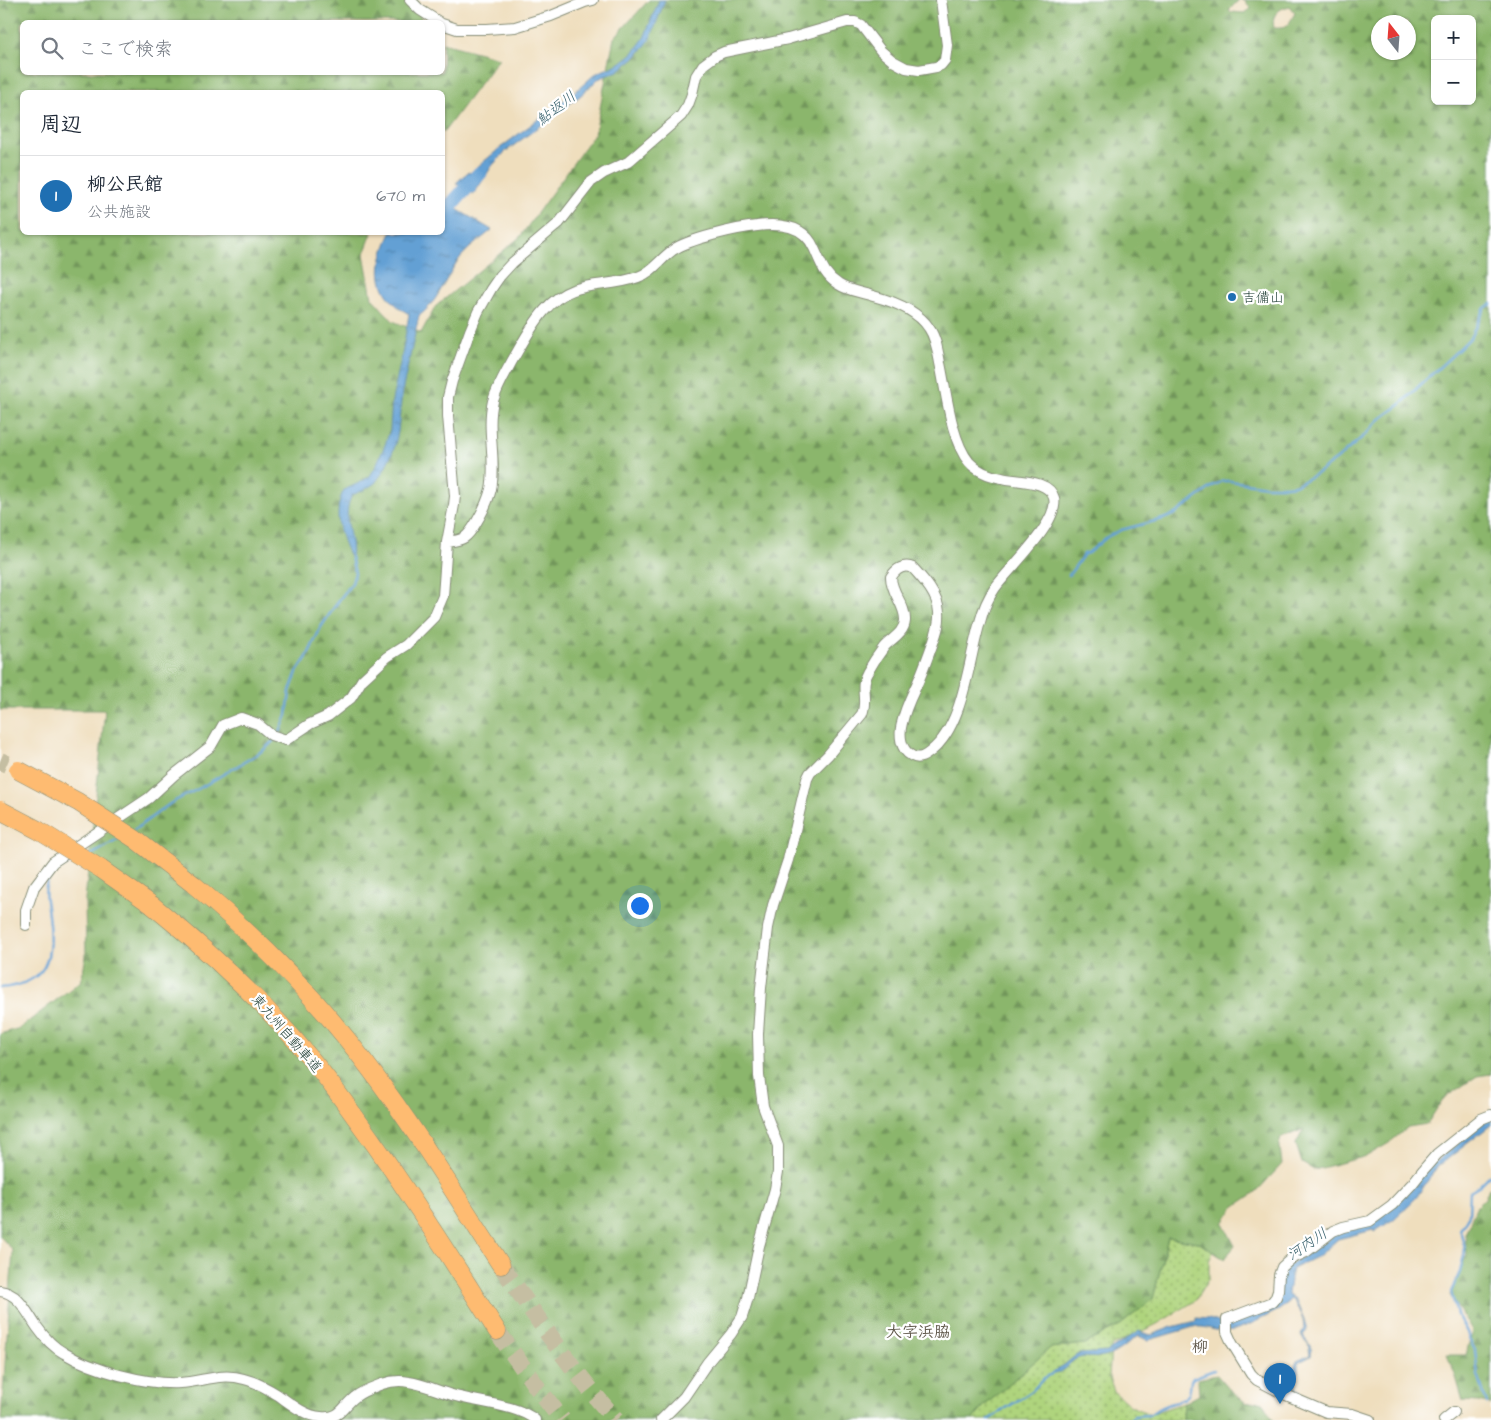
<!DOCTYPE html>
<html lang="ja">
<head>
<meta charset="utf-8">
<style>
	body { margin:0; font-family:"Architects Daughter","Klee One",sans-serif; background:#f6f6f7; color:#1f2937 }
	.controls { position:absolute; right:15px; top:15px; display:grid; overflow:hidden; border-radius:8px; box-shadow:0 1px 4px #0004 }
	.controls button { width:45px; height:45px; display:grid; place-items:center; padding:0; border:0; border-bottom:1px solid #e0e1e3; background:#fff; color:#1f2937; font:25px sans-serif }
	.compass { position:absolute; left:1371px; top:15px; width:45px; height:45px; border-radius:50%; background:#fff; box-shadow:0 1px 4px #0004; rotate:343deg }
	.you { position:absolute; left:639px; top:905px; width:18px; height:18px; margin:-12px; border:4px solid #fff; border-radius:50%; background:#1a73e8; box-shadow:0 0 0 8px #1a73e833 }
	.badge { display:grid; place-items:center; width:32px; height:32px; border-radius:50%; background:#1f6fb2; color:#fff; font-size:16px; font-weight:700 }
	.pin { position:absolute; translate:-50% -41px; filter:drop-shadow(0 1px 2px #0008) }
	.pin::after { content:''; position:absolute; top:26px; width:18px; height:15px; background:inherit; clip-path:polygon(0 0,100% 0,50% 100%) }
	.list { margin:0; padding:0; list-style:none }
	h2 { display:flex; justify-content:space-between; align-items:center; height:65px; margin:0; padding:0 20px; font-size:21px }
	h2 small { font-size:16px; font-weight:400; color:#747a83 }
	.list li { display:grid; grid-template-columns:32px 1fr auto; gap:15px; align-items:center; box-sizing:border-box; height:80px; padding:0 20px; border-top:1px solid #e0e1e3 }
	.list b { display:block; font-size:19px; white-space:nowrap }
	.list p { margin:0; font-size:16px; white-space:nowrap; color:#747a83 }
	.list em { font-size:16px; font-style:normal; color:#747a83 }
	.icon { flex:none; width:28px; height:28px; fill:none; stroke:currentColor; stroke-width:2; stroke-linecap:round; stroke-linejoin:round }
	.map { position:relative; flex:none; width:1491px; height:1420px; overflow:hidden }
	.search { position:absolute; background:#fff; box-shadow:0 1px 4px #0004; left:20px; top:20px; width:425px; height:55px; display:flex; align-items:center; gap:12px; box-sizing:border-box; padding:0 18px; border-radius:8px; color:#747a83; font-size:19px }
	.panel { position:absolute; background:#fff; box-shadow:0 1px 4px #0004; left:20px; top:90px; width:425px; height:145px; border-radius:8px }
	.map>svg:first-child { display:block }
</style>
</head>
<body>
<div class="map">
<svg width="1491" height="1420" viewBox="0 0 1491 1420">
	<defs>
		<pattern id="grass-dots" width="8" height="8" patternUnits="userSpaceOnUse" patternTransform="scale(1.25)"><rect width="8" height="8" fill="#afd47d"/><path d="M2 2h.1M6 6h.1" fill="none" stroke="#8ead67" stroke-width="1.8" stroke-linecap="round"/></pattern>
		<pattern id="forest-firs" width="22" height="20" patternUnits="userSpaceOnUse" patternTransform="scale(1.25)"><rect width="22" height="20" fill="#8bb66c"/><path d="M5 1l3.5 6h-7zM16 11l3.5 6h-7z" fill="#71955a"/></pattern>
		<pattern id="water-ripples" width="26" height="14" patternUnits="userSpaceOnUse" patternTransform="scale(1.25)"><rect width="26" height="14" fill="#63a0d4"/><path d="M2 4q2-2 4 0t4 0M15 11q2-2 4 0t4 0" fill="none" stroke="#5184ad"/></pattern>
	</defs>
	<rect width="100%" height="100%" fill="#fff"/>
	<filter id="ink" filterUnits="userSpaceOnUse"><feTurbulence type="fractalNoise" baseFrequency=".02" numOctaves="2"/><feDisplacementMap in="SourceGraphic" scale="10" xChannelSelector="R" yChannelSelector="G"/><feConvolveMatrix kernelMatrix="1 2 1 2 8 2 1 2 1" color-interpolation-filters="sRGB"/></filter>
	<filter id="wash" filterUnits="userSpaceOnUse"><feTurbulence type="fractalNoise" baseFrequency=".0096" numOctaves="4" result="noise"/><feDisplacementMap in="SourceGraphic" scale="20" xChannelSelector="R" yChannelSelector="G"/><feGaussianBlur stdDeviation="1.12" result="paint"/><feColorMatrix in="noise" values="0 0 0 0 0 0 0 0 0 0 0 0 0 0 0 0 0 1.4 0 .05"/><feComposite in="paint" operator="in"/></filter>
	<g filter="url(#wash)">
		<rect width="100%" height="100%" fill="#efdebd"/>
		<path fill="url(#grass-dots)" stroke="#678858" d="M1168,1237L1198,1242L1213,1252L1209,1261V1278L1195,1301L1157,1324L1111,1346L1109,1378L1115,1393L1131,1406L1150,1414L1184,1403L1183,1420H1123V1417L1119,1420H972L983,1407L1050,1348L1084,1344L1119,1326L1153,1299Z"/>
		<path fill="url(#forest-firs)" stroke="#557a50" fill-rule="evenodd" d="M0,0H417L422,22H22V72H442L443,43L499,58L443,133L442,92H22V232L372,233L364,254L372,298L393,321L421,333L435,307L520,237L595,133L614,38L649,0H1239L1229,10L1231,12L1244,13L1251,8L1245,1L1241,0H1491V1074L1477,1076L1443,1099L1427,1124L1408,1127L1389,1143L1367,1156L1314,1170L1302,1163L1296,1144L1304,1129L1279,1139L1282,1164L1256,1192L1234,1207L1223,1223L1235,1246L1224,1259L1198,1242L1168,1237L1153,1299L1119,1326L1084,1344L1050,1348L983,1407L972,1420H1L13,1251L0,1236V1034L20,1028L81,981L86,956L85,900L105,710H0ZM1289,6L1295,13C1288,25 1288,29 1274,28C1271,15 1278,9 1289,6ZM1435,19H1472V101H1435ZM1378,22H1408V52H1378Z
			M1489,1188L1491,1189V1405L1478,1402L1463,1401L1456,1377L1447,1355H1466L1472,1331L1450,1295L1467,1254L1465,1234L1477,1206L1485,1198Z
			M1217,1375L1228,1388L1246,1403L1261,1401L1274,1420H1183L1184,1403L1199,1395L1198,1379Z"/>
		<path fill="url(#water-ripples)" stroke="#416e84" d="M659,0H665L653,32L649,41L637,56L618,71L598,79L580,96L505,152L492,166L474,194L456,183L468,172L470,173L500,148L576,91L595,74L620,63L633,53L644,38Z
			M443,201L492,230C480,240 466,249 457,262C444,281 438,302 419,316L402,392L398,432L394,449L383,472L375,483L364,490L352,495C340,518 355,536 351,559C340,537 332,513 344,490L361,482L370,476L375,468L385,445L390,430L392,400L402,355L409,314C374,294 375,266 391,233L442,232Z
			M1491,1119V1125L1441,1164H1439L1416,1198L1394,1219L1374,1232L1373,1230L1338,1239L1320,1255L1292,1269C1291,1271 1288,1294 1288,1295L1295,1299L1304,1319L1307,1330L1303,1336C1308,1343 1313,1347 1311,1356L1298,1363V1372L1296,1377V1387L1301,1393L1300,1395L1297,1394C1291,1383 1292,1372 1297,1361L1310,1355L1308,1343L1304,1341L1301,1335L1304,1329L1303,1319L1294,1301L1290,1299L1286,1305L1279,1310C1264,1317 1241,1331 1225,1331C1215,1332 1207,1326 1198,1327L1197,1326L1149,1340L1138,1336C1128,1343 1115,1355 1104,1357C1095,1359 1083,1355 1076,1359C1067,1364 1063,1374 1053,1374L1054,1371L1064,1365L1075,1356L1080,1354L1107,1352L1139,1331L1151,1335L1172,1327L1196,1321V1318L1209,1319L1222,1323L1275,1303L1282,1275L1288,1266L1335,1234L1343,1231L1362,1227L1430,1166L1485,1121Z"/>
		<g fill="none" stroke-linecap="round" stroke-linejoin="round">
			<path stroke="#63a0d4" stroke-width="2.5" d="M1069,575L1084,554L1088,553L1107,537L1121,530L1163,519L1175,514L1213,486L1223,481H1230L1267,486H1286L1295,485L1316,474L1337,459L1366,434L1379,420L1401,404L1418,387L1458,350L1470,338L1485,308L1491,304
				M279,734L287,715L290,691L297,672L307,657L321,627L339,600L352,583L355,573L351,557
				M134,830L171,803L200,788L256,755L266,748L274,740
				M91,855L121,838
				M0,988C48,984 54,959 48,915C47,903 42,889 49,878C54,869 65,865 74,862
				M1487,1404L1478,1375L1475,1350L1469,1339L1467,1332L1457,1315L1451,1292L1460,1272L1464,1255L1465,1248L1460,1230L1469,1215L1470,1191L1480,1185L1491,1174
				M988,1420L1032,1391L1044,1378L1054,1373
				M1129,1420L1134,1416L1149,1415L1158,1409L1185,1398L1189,1394L1191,1381L1193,1378L1214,1370"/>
			<path stroke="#63a0d4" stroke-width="15" d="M442,215L480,173"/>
		</g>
	</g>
	<g filter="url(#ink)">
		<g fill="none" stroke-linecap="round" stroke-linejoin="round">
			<path stroke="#c5bea2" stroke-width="18" stroke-dasharray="18 9" stroke-linecap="butt" d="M0,761L7,764
				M501,1265C537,1318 573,1372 616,1420
				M497,1331L539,1390L562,1420"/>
			<defs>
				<path id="minor" d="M410,0L420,10L439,22
					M442,24L457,29H487L515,27L551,16L585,2L593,0
					M26,925V910L34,887L53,862L149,798L174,775L211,746L223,725L241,718L258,724L271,735L286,740L310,724L328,716L351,698L362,680L387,657L406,645L434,617L443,596L447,542
					M0,1291C19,1293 27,1313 37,1327C44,1337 53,1347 64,1353C92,1370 147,1385 180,1383C202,1382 221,1372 244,1379C256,1382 267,1388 278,1395C291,1404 305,1416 321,1417C341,1419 342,1407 355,1397C362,1391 374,1387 382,1384C391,1381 400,1380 409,1382C423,1384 438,1391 452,1395C474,1402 519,1405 535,1420
					M661,1420L684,1397L707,1363L731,1334L742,1317L748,1298L759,1246L775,1189L778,1172V1146L763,1106L759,1076L758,1034L761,988L768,928L773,905L788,860L807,779L810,773L828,755L862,714C868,700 859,686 867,673C872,664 878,655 884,647C891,639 904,633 905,621C906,605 891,593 891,577C896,569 904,564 913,568C924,580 938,595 939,612C940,622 937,631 934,640C929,654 924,668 918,682C912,695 905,708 902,723C899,734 900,750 912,756C919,760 925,756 931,751C964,725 968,661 980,622C983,610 988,598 995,588C1009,568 1060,522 1054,498C1049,479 1016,482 1002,478C990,476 977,471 969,462C951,441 946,390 940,363C938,352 936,338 929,328C918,311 892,301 873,296C861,292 848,291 838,284C824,275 821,263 814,248C804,225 780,223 757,226C737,228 689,239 673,250C660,259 653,272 638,277C602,290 573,277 544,311C531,326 522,344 512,361C505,374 497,387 493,401C486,430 497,460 491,489C488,501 482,513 476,523C467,538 464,540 447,542L454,505L455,496L448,416V397L452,381L470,331L478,312L491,289L500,276L512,263L559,223L591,182L604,173L628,162L681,116L688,105L692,94L696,76L703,65L715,56L724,52L788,39L847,22H855L861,25L881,51L893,61L906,68L919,70L936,67L941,65L945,60L947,45L941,0
					M1370,1420L1352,1414L1326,1412L1286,1395L1257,1380L1251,1374L1232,1343L1227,1332V1319L1272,1302L1276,1297L1278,1291L1279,1275L1282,1267L1291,1259L1306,1252L1333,1231L1343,1227L1370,1221L1392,1205L1412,1184L1424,1169L1437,1154L1481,1119L1491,1115
					M1444,1420L1454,1412"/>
				<path id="motorway" d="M193,884C260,940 321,1002 373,1073C419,1134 459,1201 501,1265
					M152,905C210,952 264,1002 312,1060C332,1084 350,1110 368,1135C414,1199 455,1265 497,1331"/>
			</defs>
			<use href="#minor" stroke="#878e78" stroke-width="12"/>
			<use href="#motorway" stroke="#878e78" stroke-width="19"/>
			<use href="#minor" stroke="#fff" stroke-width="10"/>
			<use href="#motorway" stroke="#febb71" stroke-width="18"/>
			<defs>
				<path id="motorway-bridge" d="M18,770L78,802L135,839L193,884
					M0,810L38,830L101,869L152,905"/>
			</defs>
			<use href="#motorway-bridge" stroke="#878e78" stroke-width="19" stroke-linecap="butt"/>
			<use href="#motorway-bridge" stroke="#febb71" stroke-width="18"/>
		</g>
	</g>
	<circle fill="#1f6fb2" stroke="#fff" stroke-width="2" cx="1232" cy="297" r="5"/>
	<g text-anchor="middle" stroke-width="4.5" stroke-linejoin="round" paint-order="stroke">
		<g font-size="14" fill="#1f3d34" stroke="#fff" text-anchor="start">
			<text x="1242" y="302">吉備山</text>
		</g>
		<g font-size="14" fill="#1f3d34" stroke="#fff">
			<text transform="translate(287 1033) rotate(49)" y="5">東九州自動車道</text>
		</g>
		<g font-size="15" font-style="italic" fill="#37606c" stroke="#fff">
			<text transform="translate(556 108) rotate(-38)" y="5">鮎返川</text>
			<text transform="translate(1307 1244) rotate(-34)" y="5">河内川</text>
		</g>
		<g font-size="16" font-weight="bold" fill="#61594c" stroke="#fff">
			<text x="918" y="1337">大字浜脇</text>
			<text x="1200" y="1352">柳</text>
		</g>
	</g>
</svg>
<div class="controls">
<button>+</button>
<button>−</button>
</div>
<svg class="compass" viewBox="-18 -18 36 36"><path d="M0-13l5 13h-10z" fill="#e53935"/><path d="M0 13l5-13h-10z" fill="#747a83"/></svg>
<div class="you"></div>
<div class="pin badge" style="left:1280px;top:1404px">1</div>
<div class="search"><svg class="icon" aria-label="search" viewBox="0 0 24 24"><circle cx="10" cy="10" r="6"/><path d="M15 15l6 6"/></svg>ここで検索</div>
<section class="panel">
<h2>周辺<small></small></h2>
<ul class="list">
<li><span class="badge">1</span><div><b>柳公民館</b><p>公共施設</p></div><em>670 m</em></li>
</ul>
</section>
</div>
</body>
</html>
